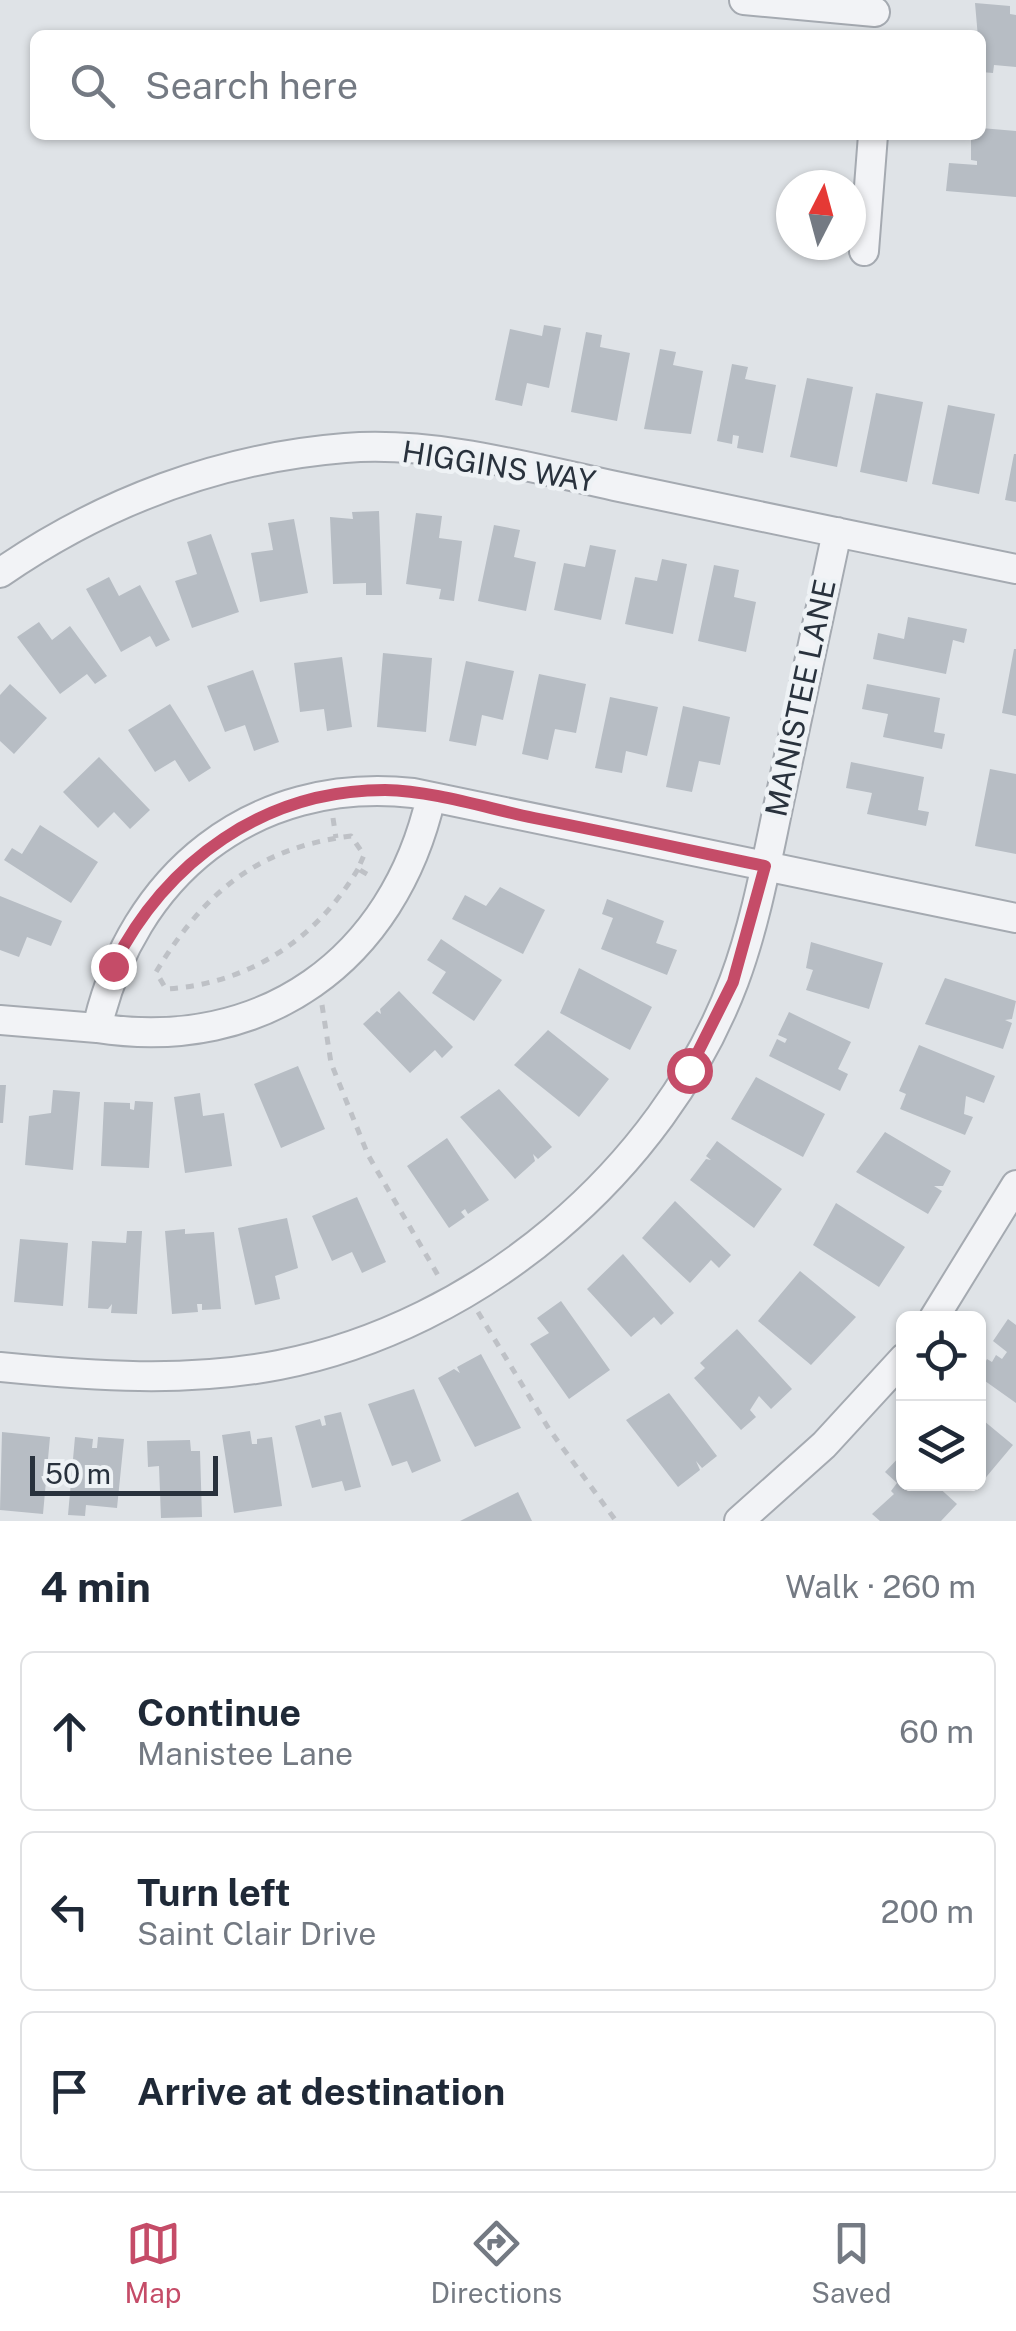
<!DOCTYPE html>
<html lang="en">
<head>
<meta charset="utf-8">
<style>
	body { margin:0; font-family:"Public Sans",sans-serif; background:#f2f2f3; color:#1f2937 }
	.controls { position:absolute; right:30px; bottom:30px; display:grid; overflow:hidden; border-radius:15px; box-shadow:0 2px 8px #0004 }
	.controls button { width:90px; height:90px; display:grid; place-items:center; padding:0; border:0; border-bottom:2px solid #e0e1e3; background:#fff; color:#1f2937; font:50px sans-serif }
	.compass { position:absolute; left:776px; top:170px; width:90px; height:90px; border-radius:50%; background:#fff; box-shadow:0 2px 8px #0004; rotate:6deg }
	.scale { position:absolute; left:30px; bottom:25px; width:188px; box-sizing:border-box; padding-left:10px; border:5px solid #29323d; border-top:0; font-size:28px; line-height:35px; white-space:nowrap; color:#29323d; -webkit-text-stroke:8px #eef2f5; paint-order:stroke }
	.stop { position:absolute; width:30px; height:30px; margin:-22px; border:8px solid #c54c68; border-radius:50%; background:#fff }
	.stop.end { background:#c54c68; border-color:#fff; box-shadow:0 2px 10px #0008 }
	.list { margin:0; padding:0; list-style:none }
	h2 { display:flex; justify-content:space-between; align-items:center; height:130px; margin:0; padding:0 40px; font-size:42px }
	h2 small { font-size:32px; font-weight:400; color:#747a83 }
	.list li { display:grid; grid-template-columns:65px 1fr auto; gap:30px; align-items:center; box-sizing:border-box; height:160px; margin:0 20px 20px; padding:0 20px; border:2px solid #e0e1e3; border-radius:15px }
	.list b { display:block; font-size:38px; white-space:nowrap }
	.list p { margin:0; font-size:32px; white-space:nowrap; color:#747a83 }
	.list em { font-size:32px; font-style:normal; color:#747a83 }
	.icon { flex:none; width:55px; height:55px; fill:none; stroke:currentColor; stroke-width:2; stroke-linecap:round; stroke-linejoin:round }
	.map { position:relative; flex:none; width:1016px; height:1521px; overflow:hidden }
	.search { position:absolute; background:#fff; box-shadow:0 2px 8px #0004; left:30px; right:30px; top:30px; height:110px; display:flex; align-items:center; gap:25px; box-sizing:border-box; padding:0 35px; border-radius:15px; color:#747a83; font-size:38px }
	.sheet { height:670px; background:#fff }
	nav { display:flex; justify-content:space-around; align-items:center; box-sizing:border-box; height:140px; border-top:2px solid #e0e1e3; background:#fff; font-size:28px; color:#747a83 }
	nav a { display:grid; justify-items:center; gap:5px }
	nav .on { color:#c54c68 }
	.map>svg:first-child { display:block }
</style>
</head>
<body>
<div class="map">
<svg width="1016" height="1521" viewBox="0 0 1016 1521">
	<rect width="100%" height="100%" fill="#dfe3e7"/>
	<path fill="#b7bdc4" d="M975,3L1010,6V14L1016,15V67L994,65L993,73L981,72Z
		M981,128L1016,131V197L946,191L949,163L977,165V161L971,160V135H981Z
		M544,325L561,328L549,388L527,383L522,406L495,400L510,329L542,336Z
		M586,332L602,335L600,347L630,353L617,421L571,412Z
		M660,349L676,352L673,365L703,371L691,434L644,429Z
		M732,364L748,367L745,379L776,385L763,453L737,448L739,436L733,435L732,444L717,441Z
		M807,378L853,387L837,467L790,457Z
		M876,393L923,402L907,482L860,472Z
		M948,405L995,414L979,494L932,484Z
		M1014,454H1016V502L1005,500Z
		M379,511L382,595H366V583L333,584L330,517L353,519L352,512Z
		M416,513L442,516L439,538L462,541L454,601L439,599L441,589L406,584Z
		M294,519L308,593L260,602L251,553L273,550L268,523Z
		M494,525L520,530L514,557L536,562L526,611L478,601Z
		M211,534L239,612L192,628L175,581L197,574L187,542Z
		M590,545L616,550L601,620L554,610L564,563L585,567Z
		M662,559L687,564L673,634L625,624L635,577L657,581Z
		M714,565L739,570L734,597L756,602L746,652L698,641Z
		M109,577L119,596L140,585L170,640L156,647L150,636L121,652L86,589Z
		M908,617L967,629L964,643L953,640L946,674L873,659L878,633L904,639Z
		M39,622L52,640L70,626L107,676L95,684L87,674L60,694L17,637Z
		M1014,649H1016V716L1002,713Z
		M383,653L432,658L426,732L377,727Z
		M342,657L352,727L327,731L324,709L300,712L294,663Z
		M466,661L514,671L503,720L482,715L476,746L449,741Z
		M253,670L279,742L254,751L245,725L225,732L207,686Z
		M539,674L586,684L576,733L555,729L548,760L522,754Z
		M10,684L47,718L14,754L0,741V695Z
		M867,684L940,698L934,732L945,734L942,749L883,737L888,714L862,709Z
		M610,697L658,707L647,756L626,751L622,773L595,768Z
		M170,704L211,768L189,782L175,760L155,772L128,730Z
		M683,706L730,717L720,765L699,761L692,792L666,787Z
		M99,757L150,810L130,829L114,812L98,828L63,792Z
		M851,762L924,777L918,810L929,812L926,826L867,814L872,793L846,788Z
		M990,769L1016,774V854L975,846Z
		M40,825L98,862L71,903L4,860L12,848L22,854Z
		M500,887L545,910L523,954L452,919L465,895L486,906Z
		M0,896L62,921L51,946L27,937L19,957L0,950Z
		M607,899L664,921L656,943L677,950L667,975L601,949L613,918L602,914Z
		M441,939L502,980L474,1021L432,993L446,972L427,960Z
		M811,942L883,963L869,1009L806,990L813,970L806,968Z
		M579,968L652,1007L630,1050L560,1013Z
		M945,978L1016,1001L1012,1019L1005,1020L1012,1023L1003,1049L925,1024Z
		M399,991L453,1047L442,1058L435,1050L410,1073L363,1024L377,1011L381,1014L380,1009Z
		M789,1012L851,1042L838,1069L848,1074L840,1091L769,1056L777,1039L785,1043L787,1039L778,1035Z
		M548,1030L609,1079L579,1117L514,1065Z
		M919,1045L995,1076L984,1103L966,1096L964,1114L973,1117L965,1135L900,1109L906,1094L899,1091Z
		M298,1066L325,1129L281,1148L254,1084Z
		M756,1077L825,1114L803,1157L731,1119Z
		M0,1085H6L3,1123H0Z
		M499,1089L552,1147L538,1159L533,1154L535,1161L515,1179L460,1117Z
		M53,1090L80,1092L73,1170L25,1165L29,1116L51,1113Z
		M200,1093L203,1116L224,1113L232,1166L185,1173L174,1097Z
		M135,1101L153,1102L149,1168L101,1166L104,1102L130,1103V1109L134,1110Z
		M885,1132L951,1171L943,1186H934L942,1191L928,1214L856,1172Z
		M447,1138L489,1200L468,1214L465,1209L461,1212L465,1217L449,1228L407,1166Z
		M717,1141L782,1189L754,1228L690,1180L706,1159L711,1160L706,1156Z
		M357,1197L386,1262L362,1273L352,1252L332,1261L312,1216Z
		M675,1201L731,1255L719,1268L711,1260L690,1283L642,1238Z
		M836,1203L905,1247L879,1287L813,1245Z
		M287,1218L298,1268L275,1276L280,1299L255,1305L238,1228Z
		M185,1229V1234L214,1232L221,1309L202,1310V1304H197L198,1312L172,1314L165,1231Z
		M127,1231H142L137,1314L111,1313L112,1304L108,1309L88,1308L92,1241L126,1243Z
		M20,1239L68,1243L63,1306L14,1302Z
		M623,1254L674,1313L661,1325L654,1317L631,1337L587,1289Z
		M800,1271L856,1317L811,1365L758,1321Z
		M561,1301L610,1370L569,1399L530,1344L549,1333L537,1318Z
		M1008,1319L1016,1325V1403L978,1376L987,1359L992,1362L996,1355L1002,1359L1007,1352L993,1341Z
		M737,1329L792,1389L771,1409L759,1396L750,1410L756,1417L741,1430L694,1378L705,1368L700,1363Z
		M481,1354L521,1428L475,1447L438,1378L454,1369L460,1373L457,1367Z
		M414,1389L441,1461L412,1473L407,1461L392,1466L368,1404Z
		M669,1393L717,1456L702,1468L696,1461L700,1470L678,1487L626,1420Z
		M341,1412L361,1487L345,1491L342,1481L312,1488L295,1426L320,1419L322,1426L326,1425L324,1416Z
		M978,1416L1013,1445L982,1482L978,1480Z
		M250,1431L252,1444H257V1439L272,1437L282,1506L234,1513L222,1435Z
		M2,1432L50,1437L43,1514L0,1510Z
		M75,1437L93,1439L92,1448H97L98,1437L124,1439L117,1508L86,1505L85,1516L68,1515Z
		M190,1440L191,1451H200L202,1517L161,1518L159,1466L148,1467L147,1441Z
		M904,1452V1484H935L957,1504L941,1521H880L872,1514L894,1494L891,1491L897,1483L885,1472Z
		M518,1492L532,1521H460Z"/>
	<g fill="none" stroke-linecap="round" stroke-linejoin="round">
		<defs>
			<path id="street" d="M744,0L875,12
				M864,251L873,135
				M0,573C103,502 220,458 345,448C434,441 528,467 615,486C749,514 882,542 1016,569
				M0,1020L97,1028C132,875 252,776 413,793L1016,918
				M97,1028C263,1054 394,960 431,797
				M934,1318L1016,1185
				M0,1367C93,1376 186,1383 279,1365C478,1326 662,1172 734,981C756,922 767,859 780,798C799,709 818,620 837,532
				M739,1521L824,1445L904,1358"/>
		</defs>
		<use href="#street" stroke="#a5aab1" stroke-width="32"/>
		<path stroke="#bec1c6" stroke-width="5" stroke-dasharray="8 8" stroke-linecap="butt" d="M333,818L336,838
			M358,869C316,940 248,984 166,989L156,972C204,893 256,848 351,836L364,855L358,869L372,877
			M322,1005L331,1063L368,1155L439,1277
			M478,1312L549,1429L616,1521"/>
		<use href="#street" stroke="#f2f3f6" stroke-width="28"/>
	</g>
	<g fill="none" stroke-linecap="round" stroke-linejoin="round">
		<path stroke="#c54c68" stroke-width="12" d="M113,966C166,861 264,790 385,790C434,791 486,808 534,818C611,833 688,850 765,866L733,982L689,1070"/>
	</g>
	<g text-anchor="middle" stroke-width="9" stroke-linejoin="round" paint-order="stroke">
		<g font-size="30" fill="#29323d" stroke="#eef2f5">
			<text transform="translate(499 467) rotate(9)" y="10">HIGGINS WAY</text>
			<text transform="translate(801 698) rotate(-78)" y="10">MANISTEE LANE</text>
		</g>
	</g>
</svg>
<div class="controls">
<button><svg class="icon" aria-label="locate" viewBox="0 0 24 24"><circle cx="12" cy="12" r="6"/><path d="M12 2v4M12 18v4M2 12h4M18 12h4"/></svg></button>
<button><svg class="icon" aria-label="layers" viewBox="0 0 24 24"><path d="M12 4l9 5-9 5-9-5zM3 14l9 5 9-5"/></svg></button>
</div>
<svg class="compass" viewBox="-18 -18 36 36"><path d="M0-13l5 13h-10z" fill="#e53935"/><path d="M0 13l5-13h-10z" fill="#747a83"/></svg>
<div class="scale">50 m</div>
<div class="stop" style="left:689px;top:1070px"></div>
<div class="stop end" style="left:113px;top:966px"></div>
<div class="search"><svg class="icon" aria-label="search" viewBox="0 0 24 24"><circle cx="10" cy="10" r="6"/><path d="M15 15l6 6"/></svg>Search here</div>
</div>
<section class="sheet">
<h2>4 min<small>Walk · 260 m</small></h2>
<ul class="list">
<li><svg class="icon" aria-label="ahead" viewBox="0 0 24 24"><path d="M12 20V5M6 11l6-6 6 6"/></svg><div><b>Continue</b><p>Manistee Lane</p></div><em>60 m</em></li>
<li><svg class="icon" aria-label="left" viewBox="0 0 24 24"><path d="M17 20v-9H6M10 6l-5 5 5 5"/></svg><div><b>Turn left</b><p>Saint Clair Drive</p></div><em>200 m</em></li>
<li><svg class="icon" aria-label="arrive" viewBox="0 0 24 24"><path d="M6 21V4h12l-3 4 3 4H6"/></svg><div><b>Arrive at destination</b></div></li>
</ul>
</section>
<nav>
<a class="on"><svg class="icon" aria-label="map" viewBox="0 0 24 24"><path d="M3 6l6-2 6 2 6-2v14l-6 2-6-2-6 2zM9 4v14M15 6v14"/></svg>Map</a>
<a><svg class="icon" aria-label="directions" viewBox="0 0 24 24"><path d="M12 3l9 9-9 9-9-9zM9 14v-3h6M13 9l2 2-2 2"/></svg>Directions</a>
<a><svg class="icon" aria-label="saved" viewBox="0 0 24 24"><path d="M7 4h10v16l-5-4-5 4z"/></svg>Saved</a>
</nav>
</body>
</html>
